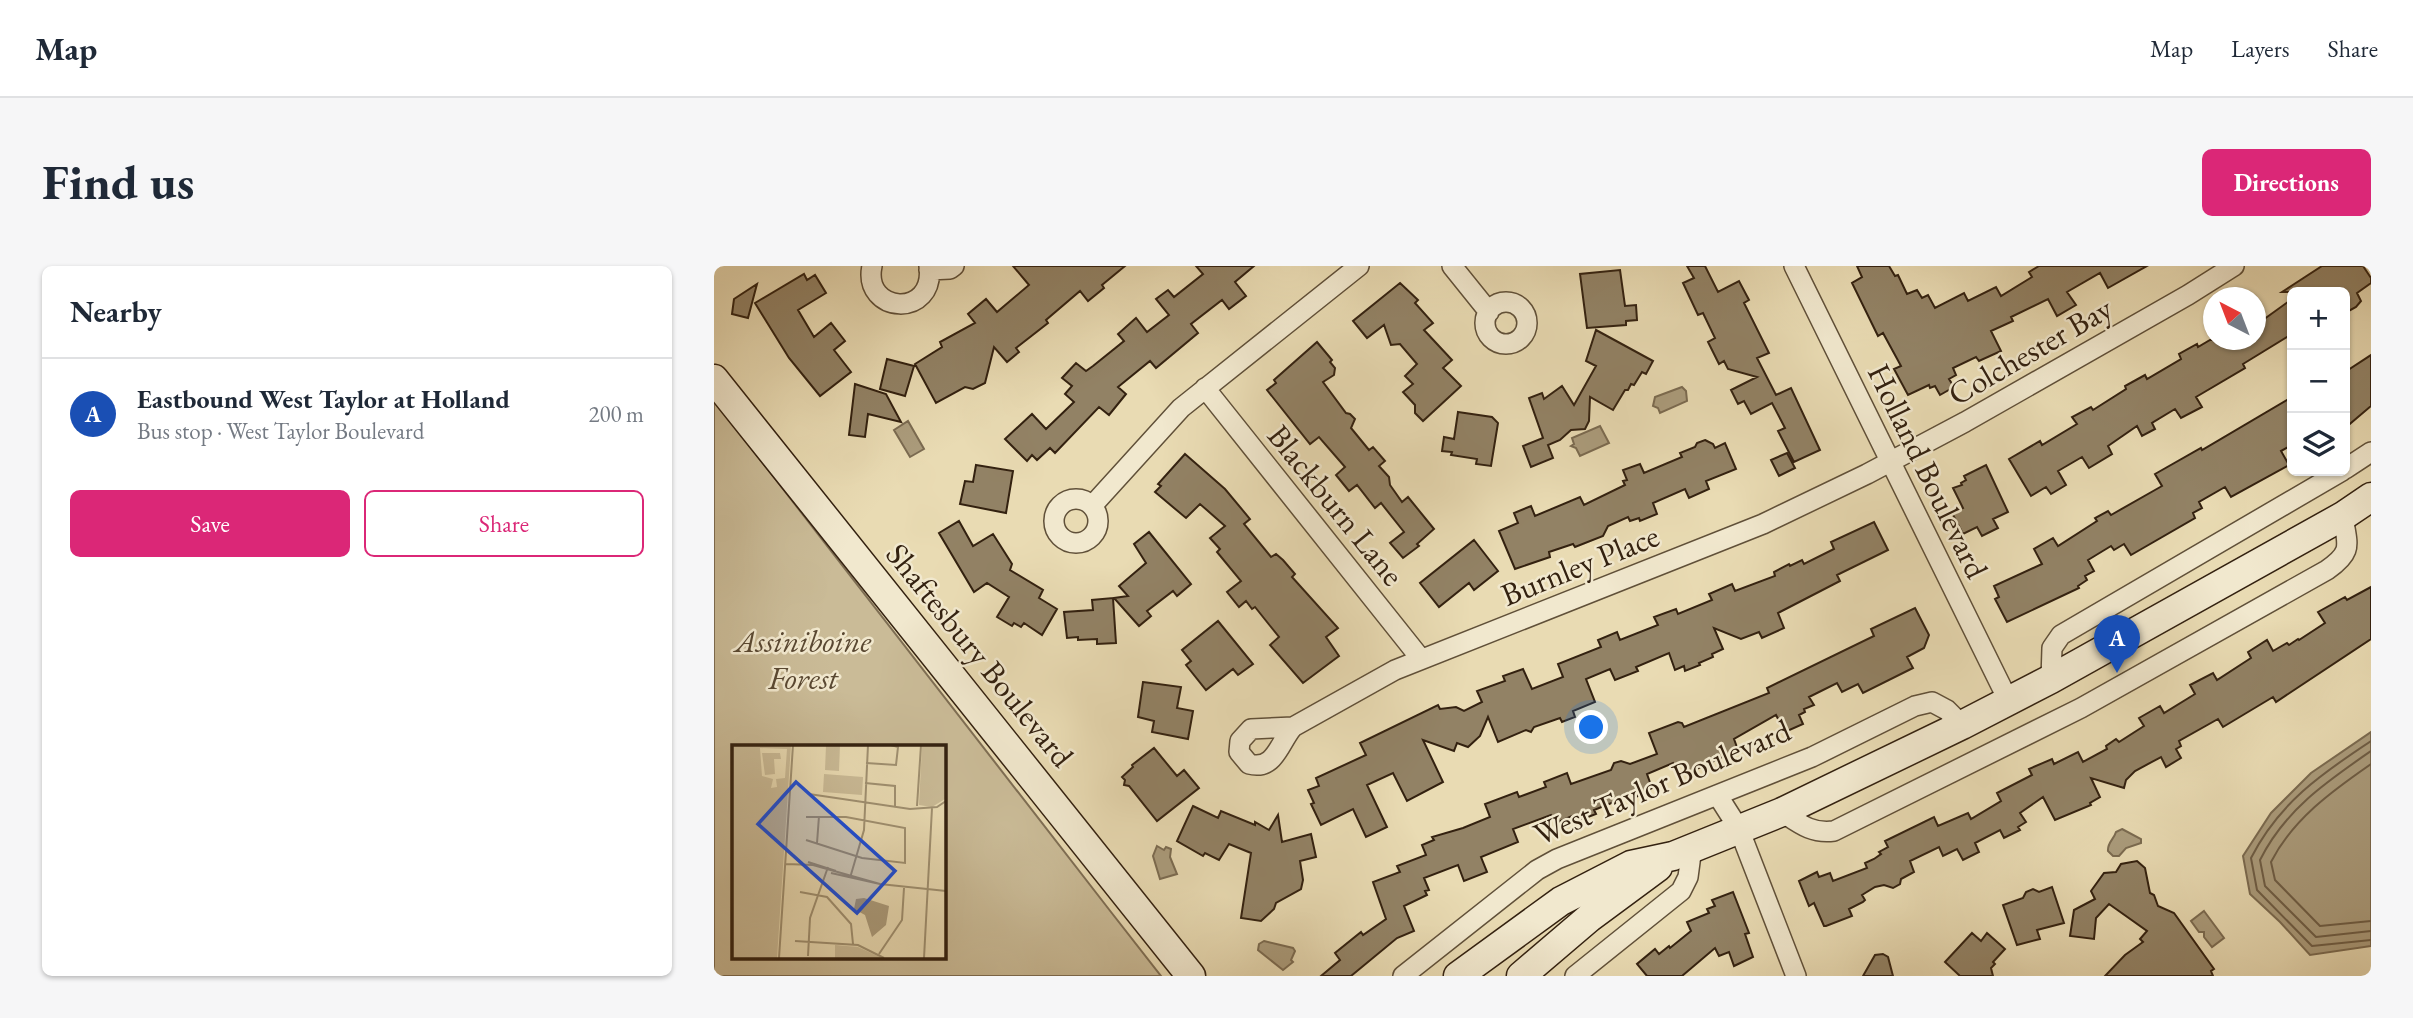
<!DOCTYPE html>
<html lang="en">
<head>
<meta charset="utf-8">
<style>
	body { margin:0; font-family:"EB Garamond",serif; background:#f6f6f7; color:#1f2937 }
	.controls { position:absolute; right:21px; top:21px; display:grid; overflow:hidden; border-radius:10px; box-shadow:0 2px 5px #0004 }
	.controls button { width:63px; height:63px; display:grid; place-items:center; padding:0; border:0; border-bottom:2px solid #e0e1e3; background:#fff; color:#1f2937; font:35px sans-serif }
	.compass { position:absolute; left:1489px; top:21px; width:63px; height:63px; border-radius:50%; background:#fff; box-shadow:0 2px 5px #0004; rotate:318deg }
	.you { position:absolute; left:878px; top:462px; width:24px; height:24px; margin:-18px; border:5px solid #fff; border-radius:50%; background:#1a73e8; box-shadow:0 0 0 10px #1a73e833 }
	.badge { display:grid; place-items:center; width:46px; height:46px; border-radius:50%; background:#db2777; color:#fff; font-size:23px; font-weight:700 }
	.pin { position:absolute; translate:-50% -58px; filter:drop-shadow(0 2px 4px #0008) }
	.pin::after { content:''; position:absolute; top:37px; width:24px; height:21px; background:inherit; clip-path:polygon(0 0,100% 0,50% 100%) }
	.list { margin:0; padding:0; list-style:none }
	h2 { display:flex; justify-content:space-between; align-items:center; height:91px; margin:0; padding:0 28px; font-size:30px }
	h2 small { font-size:23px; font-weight:400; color:#747a83 }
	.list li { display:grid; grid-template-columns:46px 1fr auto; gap:21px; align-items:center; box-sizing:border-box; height:112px; padding:0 28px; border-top:2px solid #e0e1e3 }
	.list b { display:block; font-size:26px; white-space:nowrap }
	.list p { margin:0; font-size:23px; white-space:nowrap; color:#747a83 }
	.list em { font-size:23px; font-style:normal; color:#747a83 }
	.actions { display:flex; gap:14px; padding:21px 28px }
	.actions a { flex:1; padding:16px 0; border:2px solid #db2777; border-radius:10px; text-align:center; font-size:24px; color:#db2777 }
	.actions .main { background:#db2777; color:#fff }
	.icon { flex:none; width:38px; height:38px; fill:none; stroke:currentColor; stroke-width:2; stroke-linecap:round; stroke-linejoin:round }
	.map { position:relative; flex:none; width:1657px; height:710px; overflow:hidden; border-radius:10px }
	header { display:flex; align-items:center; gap:42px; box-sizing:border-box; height:98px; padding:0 35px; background:#fff; border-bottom:2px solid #e0e1e3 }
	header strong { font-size:33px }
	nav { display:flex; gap:38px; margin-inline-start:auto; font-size:24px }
	.intro { display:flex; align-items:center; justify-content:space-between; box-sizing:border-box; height:168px; padding:0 42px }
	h1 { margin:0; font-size:49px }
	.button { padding:18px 32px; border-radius:10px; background:#db2777; color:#fff; font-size:24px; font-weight:700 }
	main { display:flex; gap:42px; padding:0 42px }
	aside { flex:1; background:#fff; border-radius:10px; box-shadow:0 2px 5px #0004 }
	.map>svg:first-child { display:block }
</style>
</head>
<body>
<header>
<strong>Map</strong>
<nav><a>Map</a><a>Layers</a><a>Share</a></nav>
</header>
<div class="intro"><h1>Find us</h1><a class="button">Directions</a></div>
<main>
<aside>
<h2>Nearby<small></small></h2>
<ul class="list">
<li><span class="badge" style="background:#1a4fb4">A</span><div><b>Eastbound West Taylor at Holland</b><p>Bus stop · West Taylor Boulevard</p></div><em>200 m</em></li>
</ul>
<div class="actions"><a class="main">Save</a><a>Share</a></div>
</aside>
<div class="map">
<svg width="1657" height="710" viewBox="0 0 1657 710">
	<rect width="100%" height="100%" fill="#e9dbb3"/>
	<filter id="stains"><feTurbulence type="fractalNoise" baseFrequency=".00286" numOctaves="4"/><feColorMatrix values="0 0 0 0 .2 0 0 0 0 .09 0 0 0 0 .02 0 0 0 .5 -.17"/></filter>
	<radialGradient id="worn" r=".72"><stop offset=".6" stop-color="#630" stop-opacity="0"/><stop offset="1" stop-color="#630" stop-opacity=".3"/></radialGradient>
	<path fill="#cabb97" stroke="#7e6e54" stroke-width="2" fill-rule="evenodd" d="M0,134L397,646L447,710H0ZM19,481H229V691H19Z"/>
	<path fill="#ab9c7c" stroke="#7b6b51" stroke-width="2" d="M968,121L972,125L973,135L946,147L944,142L939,140L941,131Z
		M194,155L210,183L196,191L180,164Z
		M886,160L895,177L866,190L862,182L857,180L860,178L858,172Z
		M1657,466V680L1596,689L1566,656L1536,628L1529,590L1557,547L1597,507Z
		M1408,563L1427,573V577L1412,582L1405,590H1399L1394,585C1393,577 1400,573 1402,566Z
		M443,580L450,584L452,581L457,583L456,591L463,608L446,613L439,590Z
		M1490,645L1510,672L1498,681L1490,671V666H1485L1477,655Z
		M550,675L579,682L581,685L577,694L579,696L569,704L544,684L545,678Z"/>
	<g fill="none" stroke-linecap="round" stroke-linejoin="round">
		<path stroke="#6f5e46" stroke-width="2" d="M1657,475C1607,508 1565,537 1537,592L1543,624L1598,680L1657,674
			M1657,485C1612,516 1571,544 1546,594L1551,620L1602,671L1657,665
			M1657,498C1618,525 1579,553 1557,596L1561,614L1606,660L1657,655"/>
	</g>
	<path fill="#928265" stroke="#332110" stroke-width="2" d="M299,0H411L388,19L390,22L374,35L366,25L332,54L334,57L302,82L305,86L293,96L280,81L271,117L259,123L251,121L222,137L201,98L228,81L226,76L261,57L254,48L272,33L283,46L315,19Z
		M482,0H540L521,16L532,30L515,43L508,34L477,58L484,67L442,102L436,95L404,121L412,128L395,149L385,141L341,187L336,182L323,194L318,189L313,195L291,173L318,148L332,163L360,136L351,128L358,120L348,112L362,97L372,105L379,100L410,75L404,68L422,52L433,66L455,49L442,33L454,24L460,31L489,8Z
		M973,0H991L1004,26L1025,15L1035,34L1030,37L1055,87L1043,92L1062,129L1077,122L1106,184L1080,196L1064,165L1071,162L1058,137L1037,148L1030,135L1024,138L1017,124L1043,111L1014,103L1010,95L1005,98L994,76L1001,72L989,47L984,49L969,17L980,12Z
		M1143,0H1175L1181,10L1184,9L1193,28L1203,24L1208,32L1214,29L1221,42L1250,27L1254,35L1282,21L1287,30L1318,11L1315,6L1325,0H1433L1394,22L1386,7L1353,26L1362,39L1343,50L1334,33L1297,51L1299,55L1277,65L1287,85L1265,95L1262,91L1239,102L1242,109L1235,113L1240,121L1226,129L1221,120L1216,122L1215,119L1194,129L1180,103L1187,100L1169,67L1164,70L1138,17L1148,11Z
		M1608,0H1649L1657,12V17L1643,27L1647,35L1642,41L1631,47V26H1568Z
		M906,4L911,40L922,39L923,54L912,55V59L873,62L866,8Z
		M90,8L93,14L101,9L112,27L84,44L100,71L117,57L131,75L120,84L137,106L106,130L75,92L41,37Z
		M686,17L704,34L701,37L719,57L710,64L738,94L729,102L747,120L709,155L701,147V139L689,126L699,118L691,110L703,98L686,78L677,79L670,59L653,72L639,55Z
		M43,18L34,52L18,48L20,33Z
		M1578,33V68L1529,98L1531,102L1482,131L1488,141L1467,152L1461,143L1438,157L1441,163L1428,170L1423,160L1394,180L1398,188L1375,202L1368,191L1344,205L1352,219L1337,228L1332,221L1317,230L1295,193L1326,175L1328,179L1363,158L1358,151L1377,141L1379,144L1412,123L1411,120L1431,109L1433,113L1467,93L1465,88L1483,78L1484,81L1496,74H1542V59Z
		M882,64L939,95L932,108L928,106L920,119L917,118L914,124H911L899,144L876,131L875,155L871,163L857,164L846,174L834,179L839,192L817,201L809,180L829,172L815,132L828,127L830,133L848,120L860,139L882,100L872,95Z
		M603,76L618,94L616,96L621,102L620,109L609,116L632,147L636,148L641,153L637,162L655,184L659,181L671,195L665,200L675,211L676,219L688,236L694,231L720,263L703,278L705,280L689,292L676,277L690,266L667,237L661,242L643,219L635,225L622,209L631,201L605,171L596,178L553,124L562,117L560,114Z
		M1657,89V140L1631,162V106Z
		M173,93L200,100L191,130L166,123Z
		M141,118L172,128L187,156L154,148L151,171L135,169Z
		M1578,131V179L1567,185L1575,199L1517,231L1511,221L1485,236L1488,242L1479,247L1481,252L1417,289L1410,278L1400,284L1397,280L1374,294L1380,305L1371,310L1373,314L1364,320L1365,322L1293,356L1281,333L1285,331L1280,320L1328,298L1320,283L1339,272L1344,280L1383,255L1381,252L1394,245L1397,249L1448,220L1441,208L1487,182L1488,184Z
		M744,146L778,151L784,157L777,200L762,198L763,193L737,189L738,186L728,185L730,171L740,173Z
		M991,174L999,178L1001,182L1011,177L1022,203L992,215L995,223L975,232L971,223L939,237L943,248L926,255L925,252L916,255L914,251L894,260L889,270L861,281L859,278L835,286L836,291L801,303L785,265L804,257L800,247L817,240L821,250L866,231L870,239L911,219L909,215L913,214L909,204L926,198L930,207L968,191L966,187L981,181L983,177Z
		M1073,187L1081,202L1065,210L1057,194Z
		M471,188L511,223L536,253L530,258L557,291L562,288L569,294L581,308L578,311L624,362L612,371L625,390L589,417L556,379L565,371L541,341L538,343L532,335L525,341L513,326L527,315L503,286L506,283L496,272L511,260L486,238L472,252L441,226L447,220L444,218Z
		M262,199L299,205L292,247L246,238L251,215L259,216Z
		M1272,199L1294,246L1279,253L1284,262L1268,270L1263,261L1249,268L1238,247L1249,242L1239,222L1248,219L1247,217L1252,214L1250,210Z
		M245,255L259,280L279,268L298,298L296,304L329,324L325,332L343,343L328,369L310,357L307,361L300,357L298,360L283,351L295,331L273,317L260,326L225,267Z
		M1160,256L1174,284L1123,309L1126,315L1064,347L1070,362L1048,372L1045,366L1027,373L1000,362L1009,383L998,388L999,391L985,397L986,399L971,405L970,400L961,404L955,387L922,401L924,405L901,414L896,403L872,413L881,436L859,445L861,451L848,456L846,452L820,461L817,466L812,464L784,476L774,451L766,470L754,481L743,477L740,485L709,474L729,516L693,535L679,507L653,519L673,561L652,571L639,543L607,559L597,538L600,537L594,524L605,520L602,512L652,489L646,477L724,439L726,443L742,441L750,445L768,436L763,425L791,415L789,410L809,403L818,423L849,411L844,398L887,381L884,374L903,366L906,374L944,359L940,351L962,343L964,348L998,334L995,328L1018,318L1021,325L1061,310L1060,306L1075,298L1076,300L1088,294L1090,298L1120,283L1117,276Z
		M435,266L477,318L463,330L459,325L433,345L437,350L425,360L400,332L414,330L405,320L432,297L420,278Z
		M760,274L784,305L760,324L755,317L725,341L706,317Z
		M1657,321V373L1562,436L1559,431L1509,461L1504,453L1465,475L1467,480L1462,483L1467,492L1452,501L1447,491L1421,505L1412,514L1410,522L1377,512L1386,531L1376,537L1377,539L1341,554L1329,531L1306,547L1312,556L1304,561L1306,564L1290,572L1286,564L1261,577L1265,586L1249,594L1243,583L1229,590L1225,581L1196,595L1200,606L1187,613L1186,618L1179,622L1170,619L1161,621L1148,629L1151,634L1149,636L1135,643L1138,650L1112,660H1110L1100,637L1095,640L1085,615L1103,606L1105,611L1116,607L1119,615L1153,602L1151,597L1160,593L1167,588L1165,586L1174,581L1171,575L1220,551L1224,560L1254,547L1257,553L1287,535L1283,527L1318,509L1315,503L1338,493L1340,498L1364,486L1369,496L1393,483L1392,480L1402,473L1405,476L1430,460L1425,452L1446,440L1450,447L1481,428L1476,419L1499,407L1503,414L1537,392L1534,386L1553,374L1559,385L1573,377L1575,379L1584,373L1585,374L1611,357L1604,346L1631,331L1633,334Z
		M399,332L402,377L383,378V373L364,374V371L353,372L350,346L379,344L378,334Z
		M1201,342L1215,369L1210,382L1193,391L1199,402L1149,427L1144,418L1128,426L1123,417L1095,431L1100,439L1090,443L1091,446L1085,449L1089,458L1071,466L1062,449L1020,473L1024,484L974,507L969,496L960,500L959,497L933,508L938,522L920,532L919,530L910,532L880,544L882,548L861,556L858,550L842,557L837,549L799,563L804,576L767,591L773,606L750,615L744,599L710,612L715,624L711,625L713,629L690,640L700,665L683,672L637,710H607L626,694L621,687L647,666L649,669L672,653L659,616L686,606L683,600L712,589L708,579L720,574L718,571L749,562L776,551L771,538L803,526L805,531L832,521L830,516L853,507L857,518L897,504L900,497L907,495L916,498L943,488L935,467L964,456L968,457L970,461L1055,427L1053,422L1160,370L1157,363Z
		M504,355L539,398L524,409L519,403L492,424L472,399L477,395L468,384Z
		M429,416L467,421L463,442L479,445L474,473L438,466L440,455L424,451Z
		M440,482L463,510L470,504L485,522L443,555L415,520L410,519L411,514L408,511L419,501L418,499Z
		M479,540L504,552L507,545L541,559V556L555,564L564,549L568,576L597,568L602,591L586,595L589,614L587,623L562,637L560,643L547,655L527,652L537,587L515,578L505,594L491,587L489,590L463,575Z
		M1423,595L1431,602L1436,627L1440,629L1444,640L1460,647L1500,703L1497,705L1499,710H1391L1411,689L1429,676L1426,673L1433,665L1395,638L1382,652L1380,673L1356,670L1360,644L1381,633L1377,625L1390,607L1402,606L1407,598Z
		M1338,621L1350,657L1323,664L1326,673L1303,679L1289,639L1309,632L1312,626L1319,623L1325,626Z
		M1019,626L1035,667L1031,668L1039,691L1020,700L1015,686L1005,690L1001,682L968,710H933L923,698L941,683L945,688L955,680L956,682L977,665L973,656L995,647L993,643L1001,640L998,634Z
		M1258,667L1267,675L1273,667L1291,683L1279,696L1281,698L1277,702L1279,710H1246L1231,696Z
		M1169,688L1174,691L1179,710H1149L1161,689Z"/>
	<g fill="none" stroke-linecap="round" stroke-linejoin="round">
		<defs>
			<path id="street" d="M158,0C148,48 222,53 215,0
				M738,0L775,46
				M1080,0L1295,436
				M215,4L236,3L240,0
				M771 57a21 21 0 1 1 42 0a21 21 0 1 1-42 0Z
				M491,122L707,393
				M1631,203L1657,186
				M340 255a22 22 0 1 1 44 0a22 22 0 1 1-44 0Z
				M378,240L467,142L645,0
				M1337,413L1338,382L1347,369L1628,205
				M579,461L681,404L1049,258L1153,208L1251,156L1474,29L1520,0
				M579,461C565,477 561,505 535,498L525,486L526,475L537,463Z
				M1004,530L1025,563L1082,710
				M1068,546C1086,558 1098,568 1120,565L1367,442L1613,304C1640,285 1633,279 1629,250
				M689,710L823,604L843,593L1098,491L1201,440L1218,436L1233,444L1248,459
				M861,710L967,625L974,611L978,581"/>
			<path id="secondary" d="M0,113L477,710
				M744,710L847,635L917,599L959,590L1068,546L1248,459L1337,413L1629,250L1657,231
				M807,710L875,652L944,601"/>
		</defs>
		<use href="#street" stroke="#605039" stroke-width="22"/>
		<use href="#secondary" stroke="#332110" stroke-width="31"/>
		<use href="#street" stroke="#f1e8ce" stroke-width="19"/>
		<use href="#secondary" stroke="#f1e8ce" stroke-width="28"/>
	</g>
	<g text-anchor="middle" stroke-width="5" stroke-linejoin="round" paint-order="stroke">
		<g font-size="32" fill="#332110" stroke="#f1e8ce">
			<text transform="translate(1316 85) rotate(-30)" y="11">Colchester Bay</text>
			<text transform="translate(1214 205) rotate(64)" y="11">Holland Boulevard</text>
			<text transform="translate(622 239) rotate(51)" y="11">Blackburn Lane</text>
			<text transform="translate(866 299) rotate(-22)" y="11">Burnley Place</text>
			<text transform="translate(266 389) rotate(51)" y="11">Shaftesbury Boulevard</text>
			<text transform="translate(948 516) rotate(-23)" y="11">West Taylor Boulevard</text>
		</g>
		<g font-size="32" font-style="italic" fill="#594832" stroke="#f1e8ce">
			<text x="89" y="386">Assiniboine<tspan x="89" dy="37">Forest</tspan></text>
		</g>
	</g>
	<g transform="translate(18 479)">
		<rect width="214" height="214" fill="#e9dbb3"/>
		<path d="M0,0H59L45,213H0ZM28,3L55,4L53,33L44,34L45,42L39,43L41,34L30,31ZM94,0H108L107,26L93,25ZM190,0H213V54L200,62L187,60ZM30,8H48L49,14H42L43,29L33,30ZM92,29L131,32L130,50L91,47ZM103,200L126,202L150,213H103Z" fill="#cabb97" fill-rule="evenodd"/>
		<path d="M132,153L157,161L154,180L140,192L133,170L122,164L124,154Z" fill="#ab9c7c"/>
		<path fill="none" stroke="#a09172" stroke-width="2" d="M134,18L164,20L166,2L159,0M133,38L163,41V61M77,49L178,64L205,62L214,56M185,61L189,0M74,72H114L173,83V118L130,113L74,95M85,98L87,71M76,117L104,126M54,119L81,120L148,139L214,146M99,128L148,139M118,133L132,85L136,0M68,147L95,152L119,179L121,199M63,196L126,200L152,213M147,209L170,175L172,143M76,211L78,173L96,122M47,213L61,0M192,213L200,63"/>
		<path fill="#1d4ed8" fill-opacity="0.15" stroke="#1d4ed8" stroke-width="3.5" d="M64,37L163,126L125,168L26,79Z"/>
		<rect width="214" height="214" fill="none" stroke="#332110" stroke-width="3.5"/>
	</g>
	<rect width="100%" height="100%" filter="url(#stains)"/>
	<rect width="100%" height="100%" fill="url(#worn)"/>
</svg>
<div class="controls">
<button>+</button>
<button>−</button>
<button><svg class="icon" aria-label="layers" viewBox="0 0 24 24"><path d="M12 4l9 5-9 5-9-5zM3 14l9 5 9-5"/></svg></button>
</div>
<svg class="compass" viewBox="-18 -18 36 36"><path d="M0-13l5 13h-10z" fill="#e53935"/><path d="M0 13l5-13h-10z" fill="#747a83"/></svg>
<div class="you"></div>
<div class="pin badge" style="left:1403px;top:407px;background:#1a4fb4">A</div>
</div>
</main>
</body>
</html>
